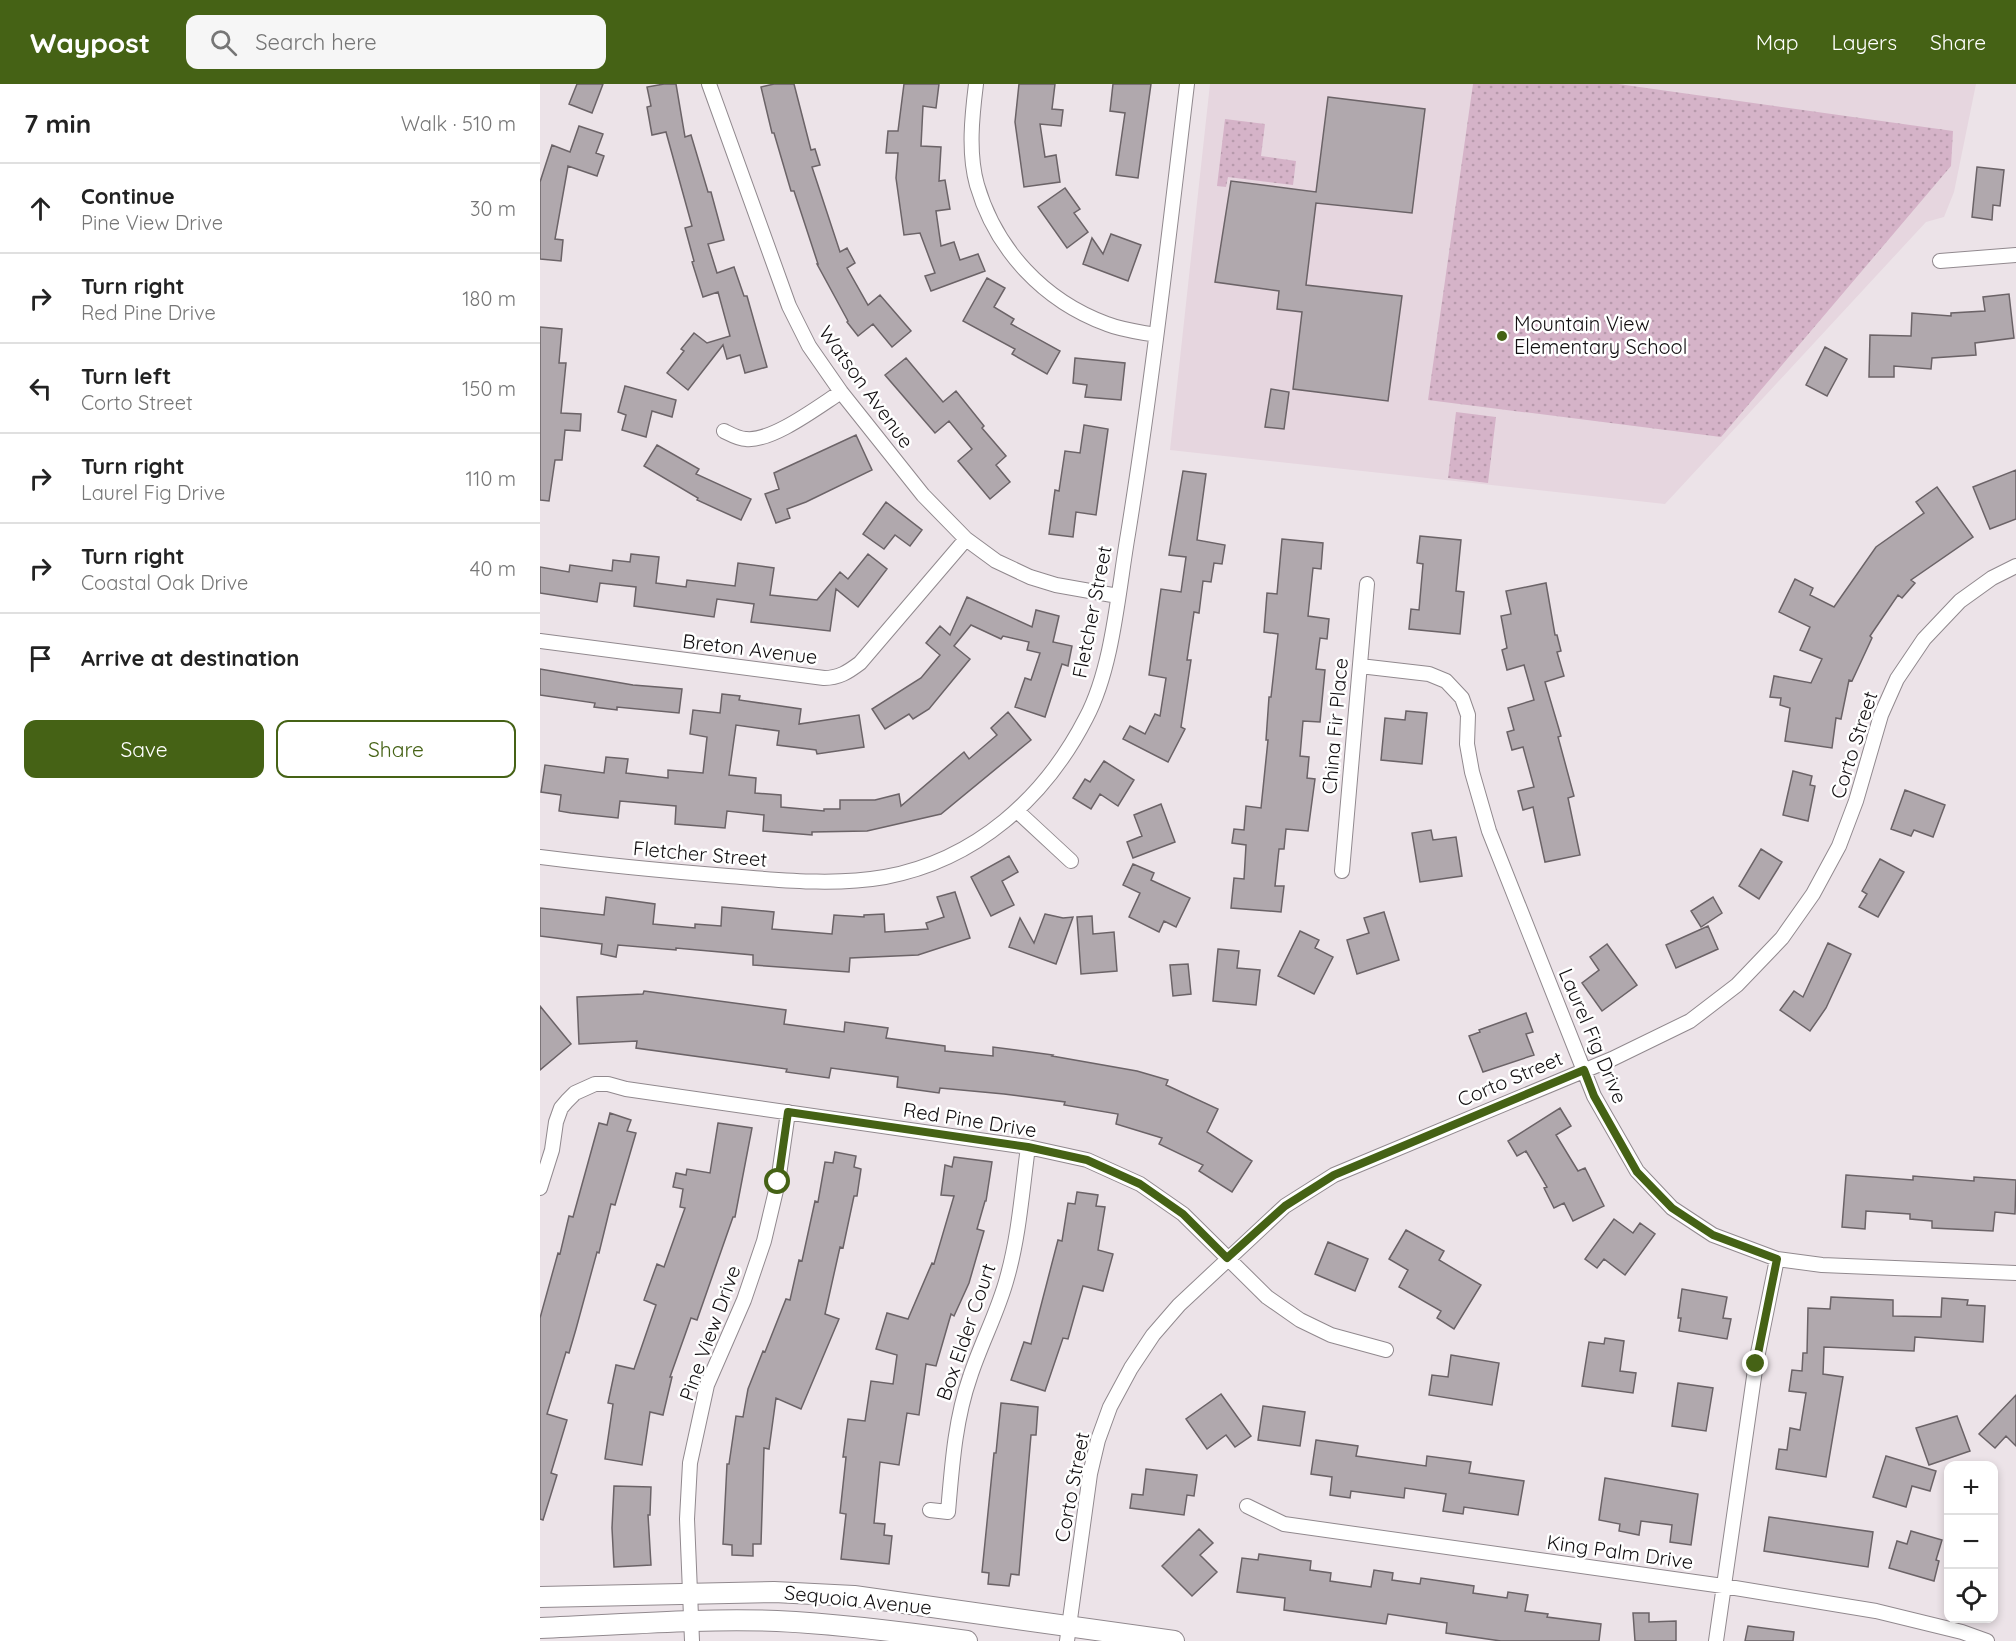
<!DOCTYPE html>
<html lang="en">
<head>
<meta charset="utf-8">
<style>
	body { margin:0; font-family:Quicksand,sans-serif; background:#f6f6f6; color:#222 }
	.controls { position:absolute; right:18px; bottom:18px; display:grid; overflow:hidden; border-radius:12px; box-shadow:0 3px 9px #0003 }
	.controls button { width:54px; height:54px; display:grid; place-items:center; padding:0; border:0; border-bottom:2px solid #e0e0e0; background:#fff; color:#222; font:30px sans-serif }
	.stop { position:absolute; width:18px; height:18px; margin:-14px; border:4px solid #456215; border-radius:50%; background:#fff }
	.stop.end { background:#456215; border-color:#fff; box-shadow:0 2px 6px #0008 }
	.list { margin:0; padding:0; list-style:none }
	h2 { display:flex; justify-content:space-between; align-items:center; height:78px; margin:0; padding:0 24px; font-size:26px }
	h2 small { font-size:20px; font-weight:400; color:#767676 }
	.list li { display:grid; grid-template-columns:39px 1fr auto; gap:18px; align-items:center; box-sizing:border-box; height:90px; padding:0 24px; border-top:2px solid #e0e0e0 }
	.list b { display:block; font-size:22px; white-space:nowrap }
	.list p { margin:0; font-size:20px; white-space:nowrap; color:#767676 }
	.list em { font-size:20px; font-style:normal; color:#767676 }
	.actions { display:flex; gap:12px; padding:18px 24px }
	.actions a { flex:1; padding:14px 0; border:2px solid #456215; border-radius:12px; text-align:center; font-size:21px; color:#456215 }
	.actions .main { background:#456215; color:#fff }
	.icon { flex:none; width:33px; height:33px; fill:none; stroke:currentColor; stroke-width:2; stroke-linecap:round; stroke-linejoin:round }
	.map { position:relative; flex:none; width:1476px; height:1557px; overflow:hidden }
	header { display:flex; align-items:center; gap:36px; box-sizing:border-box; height:84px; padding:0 30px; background:#456215; color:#fff }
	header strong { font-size:28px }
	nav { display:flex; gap:33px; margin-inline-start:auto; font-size:21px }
	.search { width:420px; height:54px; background:#f6f6f6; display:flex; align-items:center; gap:15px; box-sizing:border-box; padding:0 21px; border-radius:12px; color:#767676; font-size:22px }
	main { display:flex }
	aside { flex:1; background:#fff }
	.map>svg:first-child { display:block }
</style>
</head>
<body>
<header>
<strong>Waypost</strong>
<div class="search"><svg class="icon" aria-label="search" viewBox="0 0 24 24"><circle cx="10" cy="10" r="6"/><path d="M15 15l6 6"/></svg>Search here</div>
<nav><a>Map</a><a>Layers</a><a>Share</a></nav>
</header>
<main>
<aside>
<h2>7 min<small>Walk · 510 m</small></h2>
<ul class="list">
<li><svg class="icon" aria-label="ahead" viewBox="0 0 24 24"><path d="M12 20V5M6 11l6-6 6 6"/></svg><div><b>Continue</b><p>Pine View Drive</p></div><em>30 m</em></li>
<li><svg class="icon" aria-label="right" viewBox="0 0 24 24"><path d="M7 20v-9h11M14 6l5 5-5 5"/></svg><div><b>Turn right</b><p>Red Pine Drive</p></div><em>180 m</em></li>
<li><svg class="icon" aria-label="left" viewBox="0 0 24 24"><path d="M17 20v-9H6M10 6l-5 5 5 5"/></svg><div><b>Turn left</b><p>Corto Street</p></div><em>150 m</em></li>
<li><svg class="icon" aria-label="right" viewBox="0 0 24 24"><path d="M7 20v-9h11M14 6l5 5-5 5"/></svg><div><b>Turn right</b><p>Laurel Fig Drive</p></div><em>110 m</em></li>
<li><svg class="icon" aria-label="right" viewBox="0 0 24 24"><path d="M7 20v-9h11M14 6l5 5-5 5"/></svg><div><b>Turn right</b><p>Coastal Oak Drive</p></div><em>40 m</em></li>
<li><svg class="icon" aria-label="arrive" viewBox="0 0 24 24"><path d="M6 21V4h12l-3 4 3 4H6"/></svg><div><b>Arrive at destination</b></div></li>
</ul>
<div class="actions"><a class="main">Save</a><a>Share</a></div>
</aside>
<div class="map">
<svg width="1476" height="1557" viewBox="0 0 1476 1557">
	<defs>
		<pattern id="park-dots" width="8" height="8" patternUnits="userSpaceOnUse" patternTransform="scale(1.5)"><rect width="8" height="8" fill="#d5b3c8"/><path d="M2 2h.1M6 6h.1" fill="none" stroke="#b699ab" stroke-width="1.8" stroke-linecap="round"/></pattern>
	</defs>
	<rect width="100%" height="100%" fill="#ece3e8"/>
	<path fill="#e6d6df" d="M670,0H1436L1414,108L1404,133L1386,138L1125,420L630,366Z"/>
	<path fill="url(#park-dots)" d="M933,0H1078L1413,47L1411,82L1181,353L888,316Z
		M685,35L725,40L721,72L756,77L753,101L688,93L686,103L677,102Z
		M916,328L956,333L948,399L908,394Z"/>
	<path fill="#b0a8ad" stroke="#6b6367" stroke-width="1.5" d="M37,0H63L52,29L29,20Z
		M124,0H136L145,53L151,51L168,108H171L184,156L168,160L177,189L194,183L204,212H207L227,283L205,289L200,271L187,275L183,261L148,306L127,289L144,267L141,265L154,249L167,259L190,252L178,208L163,213L152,178L154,177L145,144L152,142L126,48L112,51L107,23L111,22L107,3Z
		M234,0H254L271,66L275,65L280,81L272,83L300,168L307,164L315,179L307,184L328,221L340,211L371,247L352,263L333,240L318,252L307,238L308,237L277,180H278L254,107H251L234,49H232L221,3Z
		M364,0H399L396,24L383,22L381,62L401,63L399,97L405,96L410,125L396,127L401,162L414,158L420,176L438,170L445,187L391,207L385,192L395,189L380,149L364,151L356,94L358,69H346L348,47H358Z
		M479,0H515L512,25L523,26L521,42L500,40L505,73L516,71L520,98L484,103L475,38Z
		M573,0H611L598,94L576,91L585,29L570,27Z
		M788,13L885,25L872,129L776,119L766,201L862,212L848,317L753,305L762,228L737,225L739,207L675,198L691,97L776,108Z
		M39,42L63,50L56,69L64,72L57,92L28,82L15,155L23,156L21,177L0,175V98L12,61L30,68Z
		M1437,83L1464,86L1460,122L1453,121L1452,136L1432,133Z
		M525,104L540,125L534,129L548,148L527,164L498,123Z
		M571,150L601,161L588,197L543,180L552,154L563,170Z
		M447,194L465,204L454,223L474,235L471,240L520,267L507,290L472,270L475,265L423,237Z
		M1469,210L1474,254L1435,259L1436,271L1392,274L1391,285L1354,282V293H1329L1330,251L1371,252L1372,229L1411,232V229L1445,227L1443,213Z
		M0,243L22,245L19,279H26L21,329L41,330L40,347L25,346L22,376H15L9,417L0,416Z
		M1285,263L1307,275L1287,312L1266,301Z
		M366,274L403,318L416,307L444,342L442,344L466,372L456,381L470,398L450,415L418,377L432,365L409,337L395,349L345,291Z
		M535,274L585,279L581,316L545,313L547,301L533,299Z
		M85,302L136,316L132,333L112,327L106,353L82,346L86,331L78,328Z
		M731,305L749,308L744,345L725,343Z
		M544,341L568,345L556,431L536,428L533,453L509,450L515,406L519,407L525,367L540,369Z
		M316,351L332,386L266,418L247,425L250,434L236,439L225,410L239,405L234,389Z
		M117,361L159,385L156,390L211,415L201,436L157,416L158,414L104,382Z
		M1476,386V435L1450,445L1433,403Z
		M643,387L666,390L657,456L685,461L682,480L674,479L671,498L663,497L659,529L654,528L647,576H651L641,643L645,645L628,678L583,655L590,642L605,650L615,630L620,632L626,594L609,591L621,505L641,508L646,473L629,471Z
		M1397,403L1433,453L1371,496L1375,499L1362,514L1358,511L1330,552L1332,554L1312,597L1309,596L1301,635L1296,634L1292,664L1245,657L1250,624L1240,621L1241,614L1230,613L1234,592L1271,599L1282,575L1260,566L1270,543L1239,528L1255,495L1273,504L1270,511L1294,523L1336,463L1384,429L1376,418Z
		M346,418L382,446L370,462L355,451L344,465L323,450Z
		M880,452L921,456L916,507L924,508L920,550L869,545L871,525L879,526L883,480L877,479Z
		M742,455L783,459L781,485L773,484L768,532L789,535L787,555L780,554L776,585L785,586L780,638L763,637L760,672L769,673L767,694L775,695L768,747L746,745L744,765H739L735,802H744L741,828L691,824L694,794L704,795L706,761L692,759L694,745L704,746L706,722L721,724L728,656H726L729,613H731L738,550L724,548L727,509L737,510Z
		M91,470L119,473L116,499L146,503L147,496L195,502L198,479L234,484L230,511L277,516L300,488L308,495L328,470L347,485L318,523L296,505L290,547L211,538L214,520L177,515L174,533L94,522L96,503L60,499L57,518L0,509V483L29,488L30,481L72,487L73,476L90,478Z
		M1006,499L1015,551H1017L1021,567L1017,568L1024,592L1005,598L1021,652L1018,653L1034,712L1028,714L1040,771L1005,778L993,723L983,726L978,707L994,703L983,663L972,666L967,648L974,646L968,624L994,616L984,581L967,586L962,566L967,564L961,532L971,530L966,507Z
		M427,513L492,543L496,526L519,532L513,558L532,562L528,582L522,580L505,633L475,623L485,594L491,596L500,569L487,566L489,558L463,552L461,555L431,541L414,562L430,575L389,625L373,635L369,630L345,645L332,625L381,594L400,571L386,559L400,542L410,551Z
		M0,585L93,601L142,605L139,629L77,623V626L54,623L55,619L0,611Z
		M182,610L200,612L199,616L261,625L259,640L319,631L324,663L277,670L276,666L237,661L239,647L196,641L189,691L216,694L215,709L241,711V723L284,727V725H300V716H335L359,710L361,722L424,668L429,675L457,651L451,644L468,628L491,656L401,730L327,747L272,748V751L223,747L224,731L187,727L185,744L135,740L136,722L80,717L78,734L31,729L19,727L21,711L1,708L5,681L64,689L66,673L88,675L86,689L128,694V686L163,689L167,653L150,650L153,626L180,629Z
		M866,627L887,629L882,680L841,676L845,634L865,636Z
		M564,677L594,696L578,722L560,710L551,725L533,714L545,695L550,698Z
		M1253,687L1272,692L1270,701L1275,702L1268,737L1243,731Z
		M1365,706L1405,721L1393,753L1374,746L1371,752L1351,745Z
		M621,720L635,758L593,774L587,758L602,752L594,731Z
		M891,746L893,756L916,753L922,792L880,798L872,749Z
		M1221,765L1242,778L1219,815L1199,802Z
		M469,772L478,788L462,797L474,821L451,832L431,793Z
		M1340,775L1364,788L1338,833L1319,823L1327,810L1322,807Z
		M593,780L614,789L611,796L650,814L636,843L624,837L619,848L589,833L600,809L583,801Z
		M415,808L430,854L378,871L310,874L309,888L213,881V871L136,864V866L78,861L76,873L61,870L62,860L0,852V824L64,831L66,813L115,820L113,840L155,844V840L181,842L182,823L234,828L232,845L292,850L294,831L324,833V831L344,830L345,848L388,845L386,839L404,833L397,813Z
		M1173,813L1182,829L1161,843L1151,827Z
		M844,828L859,876L817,890L807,856L829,849L824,834Z
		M505,830L523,834L533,833L516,880L469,863L480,834L494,859Z
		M552,832L553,850L574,848L577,887L541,890L537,833Z
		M1168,842L1178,865L1136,884L1126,861Z
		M760,847L779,856L775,864L793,873L774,910L738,892Z
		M1288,859L1311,870L1286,924L1270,947L1240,926L1254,907L1263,913Z
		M1067,860L1097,901L1062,927L1042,899L1059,886L1050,873Z
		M678,865L699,867L697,884L720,886L716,921L673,917Z
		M648,880L651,910L633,912L630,881Z
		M104,907L246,926L244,940L304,948L305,938L348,944L346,954L405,962V967L453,972V963L513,971L512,972L597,987L628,996L626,1001L678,1025L667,1048L712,1077L692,1108L659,1087L663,1081L619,1060L622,1054L576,1040L578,1030L524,1021L525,1018L464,1010L400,1004L399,1009L357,1003L358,993L291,984L289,994L246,988L247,985L96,964L97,957L39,960L37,913L103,910Z
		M0,922L31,960L0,986Z
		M986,929L993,948L986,950L994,971L943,988L929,952L940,948L939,946Z
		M1020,1024L1031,1042L1016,1051L1038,1087L1045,1084L1064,1122L1033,1137L1024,1119L1014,1124L1004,1104L1007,1103L986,1067L977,1072L968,1057Z
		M70,1029L91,1036L87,1047L96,1049L75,1121L71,1120L59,1169L57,1168L36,1245L29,1269L26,1268L7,1330L27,1336L11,1389L17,1391L3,1436L0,1435V1234L18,1169L20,1170L29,1132L33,1133L59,1039L67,1041Z
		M178,1039L212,1044L195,1133H193L157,1236L151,1234L130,1293H132L123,1331L110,1328L102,1381L65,1375L73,1320L68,1319L76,1281L94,1285L116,1221L104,1216L117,1180L124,1183L145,1124L140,1123L143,1105L133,1103L136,1089L146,1091L147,1085L170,1089Z
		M295,1068L316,1072L314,1083L321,1085L317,1112H314L303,1164L300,1163L285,1230L299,1235L261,1325L236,1314L229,1365L224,1364L221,1460H213V1472L192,1471V1461L183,1460L187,1380H189L196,1332L203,1333L208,1305L223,1267L225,1268L246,1215L250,1216L259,1176L262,1177L275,1117L278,1118L285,1078L293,1079Z
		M414,1073L452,1078L446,1117H445L437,1145L444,1147L429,1199L414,1232L411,1230L396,1282L386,1280L379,1331L367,1329L359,1381L340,1378L334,1439L345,1440L344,1451L352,1452L349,1480L301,1475L306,1430L300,1429L306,1373H303L308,1335L325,1337L331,1297L353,1300L357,1271L336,1265L347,1229L368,1235L392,1179L394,1180L414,1112L401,1111L405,1081L412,1083Z
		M1306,1091L1373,1096V1092L1434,1097V1093L1476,1096L1475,1130L1455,1128L1453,1147L1392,1144V1137L1370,1135V1130L1326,1127L1325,1145L1302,1143Z
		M537,1108L558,1111L556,1122L565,1123L558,1166L573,1170L563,1207L543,1202L528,1255L523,1254L505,1307L471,1296L484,1258L491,1260L518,1156L522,1157L528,1119L535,1120Z
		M1074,1135L1093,1149L1100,1139L1115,1150L1085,1191L1064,1175L1057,1184L1045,1175Z
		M866,1146L904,1167L899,1176L941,1201L914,1245L897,1234L901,1227L859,1203L868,1186L849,1175Z
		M788,1158L828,1175L815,1207L775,1190Z
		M1142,1205L1187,1213L1183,1234L1191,1235L1187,1255L1139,1247L1141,1234H1138Z
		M1291,1213L1353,1216V1232L1401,1233L1402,1214L1428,1216L1427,1221L1445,1222L1443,1258L1375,1253L1374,1267L1284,1263L1283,1290L1303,1293L1286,1393L1236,1385L1239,1365L1247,1366L1250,1344L1260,1346L1266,1309L1249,1307L1252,1286L1262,1287L1263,1269H1267L1268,1224L1290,1225Z
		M1065,1254L1084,1257L1080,1287L1096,1289L1093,1309L1042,1302L1049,1258L1064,1260Z
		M911,1271L959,1279L952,1321L889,1311L892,1291L908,1293Z
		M1138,1299L1173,1304L1166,1347L1132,1342Z
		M681,1310L711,1352L695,1363L686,1351L667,1365L646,1335Z
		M1476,1311V1362L1466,1352L1455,1364L1439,1350Z
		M461,1319L498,1323L496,1351H491L479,1491L471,1490L469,1502L448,1500L449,1489L442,1488L454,1369H456Z
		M723,1322L765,1328L760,1362L718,1356Z
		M1417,1332L1430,1367L1389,1381L1376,1344Z
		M776,1356L818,1362L816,1372L886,1382L887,1372L931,1378L929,1389L984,1397L978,1431L924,1423L923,1430L903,1427L906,1410L865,1404L864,1414L811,1407L810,1414L790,1411L792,1393L771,1390Z
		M1346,1372L1396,1387L1390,1407L1372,1402L1366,1423L1333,1413Z
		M606,1385L657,1391L654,1412L647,1411L644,1431L590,1424L592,1410L603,1411Z
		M1065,1394L1158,1410L1151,1461L1130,1458L1132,1441L1101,1437L1099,1451L1079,1447L1080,1440L1059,1436Z
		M74,1402L111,1403L110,1431H108L111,1481L74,1483L72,1444Z
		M1229,1433L1333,1448L1328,1483L1224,1467Z
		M659,1445L673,1459L660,1471L677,1488L652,1512L622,1482Z
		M1371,1447L1402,1456L1396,1476L1399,1477L1394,1497L1349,1484L1357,1457L1367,1460Z
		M719,1470L771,1477L770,1486L791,1489L790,1497L831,1503L834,1486L853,1489L852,1496L880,1500L881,1494L934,1502L933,1509L967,1514L968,1508L988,1511L985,1527L1008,1530L1007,1533L1061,1540L1059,1557H961L906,1549L907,1539L848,1530L846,1540L744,1526L745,1514L697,1508L702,1474L718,1476Z
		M1093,1529H1109V1538L1136,1537V1557H1095Z
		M1208,1542L1254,1548L1253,1557H1205Z"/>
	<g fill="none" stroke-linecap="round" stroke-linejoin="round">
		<defs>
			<path id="street" d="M169,0L249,222L269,262L301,308L383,411L426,455L456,477L490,493L516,501L578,512
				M436,0C432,32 428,69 437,101C456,166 504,217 567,240C582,246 600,248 616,251
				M1400,177L1476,171
				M184,347C190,350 199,355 206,355C232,358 279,322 301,308
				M0,557L284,594C299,594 308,588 320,579L426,455
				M820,582L889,590L906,597L922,614L928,631L927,660L932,688L949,747L1054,1012L1097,1087L1132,1124L1173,1151L1237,1175L1282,1181L1476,1189
				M477,727L531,777
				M0,773C63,781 125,787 188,792C241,796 293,802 345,793C436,776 505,714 546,634C573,583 578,508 588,450C612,301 629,150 647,0
				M802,787L827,500
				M0,1104L12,1066L16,1038L21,1024L27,1017L35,1009L55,1000H68L86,1005L488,1063L547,1076L600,1100L643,1130L727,1213L760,1236L791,1251L846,1266
				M707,1422L744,1440L1183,1502L1336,1527L1422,1548L1447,1557
				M390,1426L408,1428C412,1382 415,1336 430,1293C441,1259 458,1228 467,1194C479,1152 482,1107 488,1063
				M152,1557L147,1435L150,1379L167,1301L204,1216L224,1157L238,1098L248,1028
				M527,1557L550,1390L558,1356L570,1323L591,1284L613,1251L639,1221L745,1122L794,1091L1072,975L1150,937L1197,901L1242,854L1273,810L1299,762L1316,717L1341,631L1357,595L1384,555L1420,517L1452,494L1476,482
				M1176,1557L1216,1279L1237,1175"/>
			<path id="secondary" d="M0,1513L234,1508L314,1512L634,1557
				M0,1544C79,1541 158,1534 237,1537C301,1540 363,1548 427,1557"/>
		</defs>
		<use href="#street" stroke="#91898e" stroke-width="16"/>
		<use href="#secondary" stroke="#91898e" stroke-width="22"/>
		<use href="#street" stroke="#fff" stroke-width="14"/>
		<use href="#secondary" stroke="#fff" stroke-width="20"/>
	</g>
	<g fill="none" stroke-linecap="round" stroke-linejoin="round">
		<path stroke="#456215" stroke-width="8" d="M238,1098L248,1028L488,1063L547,1076L600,1100L643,1130L687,1174L745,1122L794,1091L1044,986L1054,1012L1097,1088L1132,1124L1173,1151L1237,1175L1216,1280"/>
	</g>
	<circle fill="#456215" stroke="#fff" stroke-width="2" cx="962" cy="252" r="6"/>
	<g text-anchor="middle" stroke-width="5" stroke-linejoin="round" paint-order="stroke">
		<g font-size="20" fill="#110e10" stroke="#fff" text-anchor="start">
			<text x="974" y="247">Mountain View<tspan x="974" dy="23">Elementary School</tspan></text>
		</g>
		<g font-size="20" fill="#110e10" stroke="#fff">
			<text transform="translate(326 303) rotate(54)" y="7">Watson Avenue</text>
			<text transform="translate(552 528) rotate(-79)" y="7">Fletcher Street</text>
			<text transform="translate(210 565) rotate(7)" y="7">Breton Avenue</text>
			<text transform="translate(795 642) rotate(-85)" y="7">China Fir Place</text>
			<text transform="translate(1314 661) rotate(-72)" y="7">Corto Street</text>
			<text transform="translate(160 770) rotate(5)" y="7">Fletcher Street</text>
			<text transform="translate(1053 952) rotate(67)" y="7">Laurel Fig Drive</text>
			<text transform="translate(970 995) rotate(-23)" y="7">Corto Street</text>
			<text transform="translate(430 1036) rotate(9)" y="7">Red Pine Drive</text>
			<text transform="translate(426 1248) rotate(-71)" y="7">Box Elder Court</text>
			<text transform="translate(170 1249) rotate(-70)" y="7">Pine View Drive</text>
			<text transform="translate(532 1403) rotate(-79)" y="7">Corto Street</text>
			<text transform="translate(1080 1468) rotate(8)" y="7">King Palm Drive</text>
			<text transform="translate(318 1516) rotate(6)" y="7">Sequoia Avenue</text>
		</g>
	</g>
</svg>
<div class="controls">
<button>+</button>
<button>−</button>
<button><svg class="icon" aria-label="locate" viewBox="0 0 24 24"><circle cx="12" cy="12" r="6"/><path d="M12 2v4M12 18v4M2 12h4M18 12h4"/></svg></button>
</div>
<div class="stop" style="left:238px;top:1098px"></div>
<div class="stop end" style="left:1216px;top:1280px"></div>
</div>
</main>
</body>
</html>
